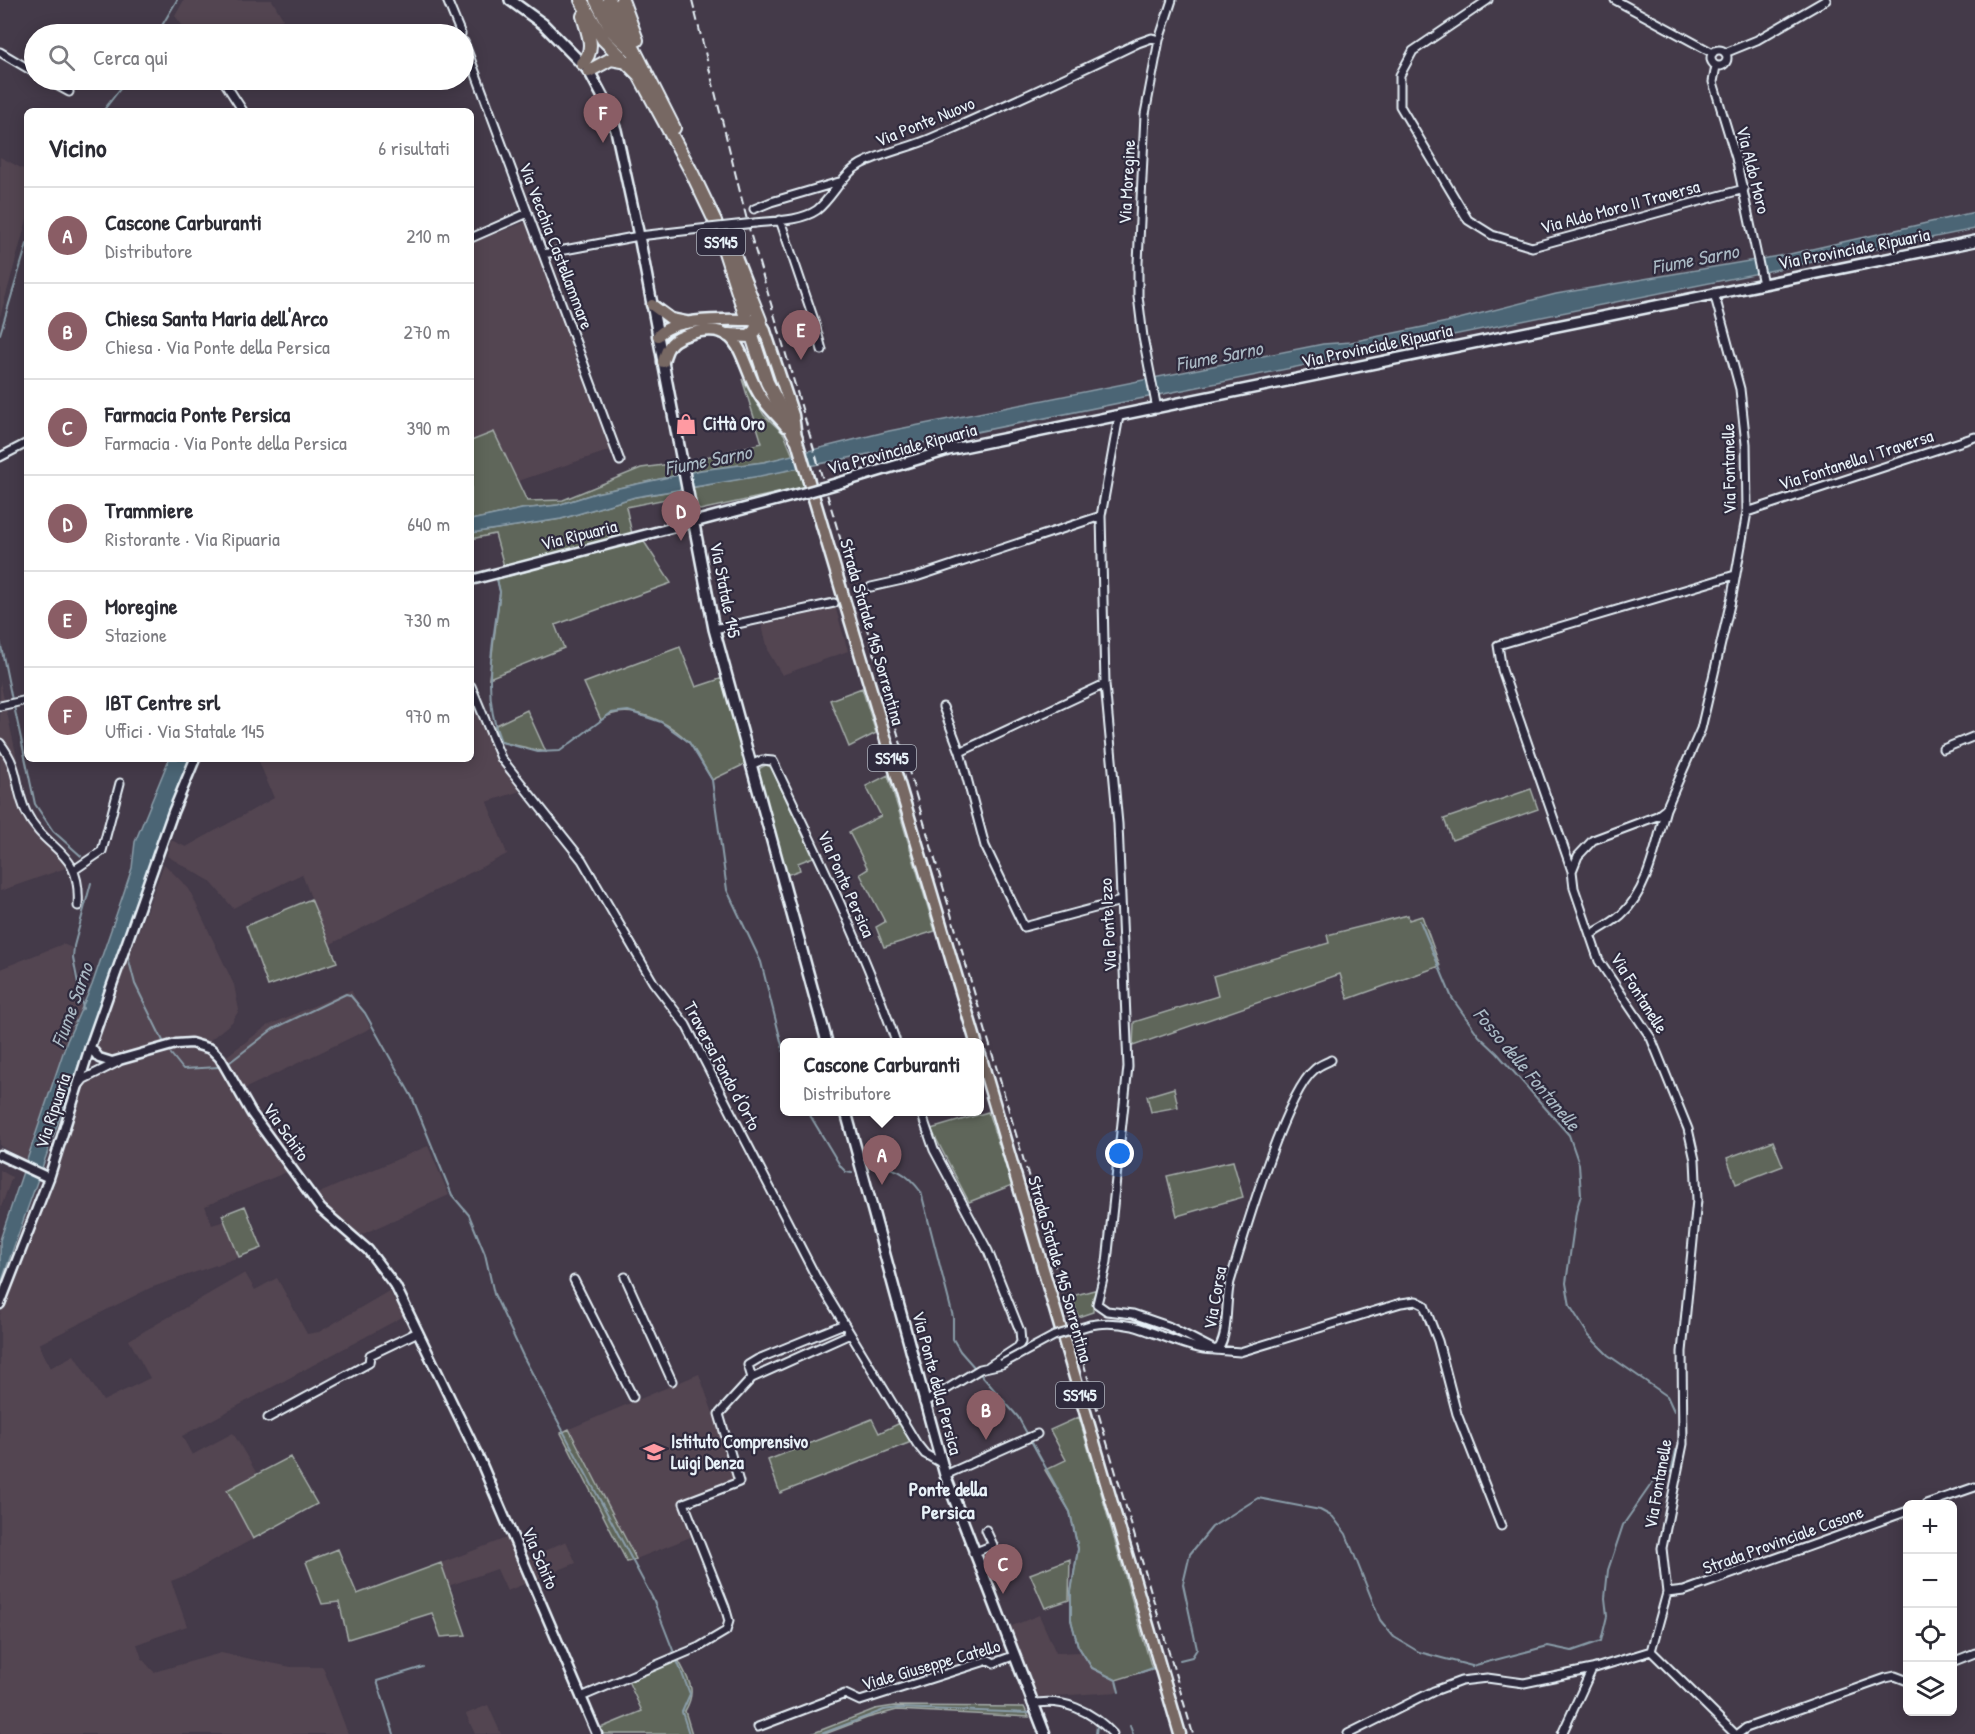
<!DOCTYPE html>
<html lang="it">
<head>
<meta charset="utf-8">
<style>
	body { margin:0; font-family:"Patrick Hand",sans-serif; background:#f2f2f3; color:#2b2b33 }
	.controls { position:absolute; right:18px; bottom:18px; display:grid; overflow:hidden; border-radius:9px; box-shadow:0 3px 15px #0003 }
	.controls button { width:54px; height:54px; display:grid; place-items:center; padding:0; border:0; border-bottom:2px solid #e1e1e2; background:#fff; color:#2b2b33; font:30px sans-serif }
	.you { position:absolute; left:1120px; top:1154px; width:21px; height:21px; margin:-15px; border:4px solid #fff; border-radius:50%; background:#1a73e8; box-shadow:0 0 0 9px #1a73e833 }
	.badge { display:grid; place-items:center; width:39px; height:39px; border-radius:50%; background:#8a5d65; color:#fff; font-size:20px; font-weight:700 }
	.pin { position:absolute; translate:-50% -50px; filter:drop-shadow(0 2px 3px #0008) }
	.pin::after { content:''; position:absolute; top:32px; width:21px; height:18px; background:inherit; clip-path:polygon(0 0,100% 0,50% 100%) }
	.popup { position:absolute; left:780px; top:1038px; width:204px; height:78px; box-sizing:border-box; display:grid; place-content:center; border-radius:9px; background:#fff; filter:drop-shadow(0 2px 4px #0005); font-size:20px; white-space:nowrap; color:#7c7c81 }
	.popup b { font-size:22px; color:#2b2b33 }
	.popup::after { content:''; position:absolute; left:50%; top:100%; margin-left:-12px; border:12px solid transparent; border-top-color:#fff }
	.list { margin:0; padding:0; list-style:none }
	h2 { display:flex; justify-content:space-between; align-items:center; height:78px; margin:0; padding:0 24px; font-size:26px }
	h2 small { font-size:20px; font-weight:400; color:#7c7c81 }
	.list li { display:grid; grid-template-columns:39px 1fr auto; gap:18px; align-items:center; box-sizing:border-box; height:96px; padding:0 24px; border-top:2px solid #e1e1e2 }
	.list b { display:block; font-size:22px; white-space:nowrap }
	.list p { margin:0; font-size:20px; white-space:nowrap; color:#7c7c81 }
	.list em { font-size:20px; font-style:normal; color:#7c7c81 }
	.icon { flex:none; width:33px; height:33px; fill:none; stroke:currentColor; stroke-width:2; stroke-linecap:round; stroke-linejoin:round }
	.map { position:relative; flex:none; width:1975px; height:1734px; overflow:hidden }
	.search { position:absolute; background:#fff; box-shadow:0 3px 15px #0003; left:24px; top:24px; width:450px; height:66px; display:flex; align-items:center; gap:15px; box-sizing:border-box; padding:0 21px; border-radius:33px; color:#7c7c81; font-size:22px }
	.panel { position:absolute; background:#fff; box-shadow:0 3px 15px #0003; left:24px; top:108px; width:450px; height:654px; border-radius:9px }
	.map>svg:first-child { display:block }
</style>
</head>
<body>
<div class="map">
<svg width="1975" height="1734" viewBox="0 0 1975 1734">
	<rect width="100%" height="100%" fill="#443a49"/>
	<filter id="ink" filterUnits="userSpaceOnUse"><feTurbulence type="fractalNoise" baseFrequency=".0167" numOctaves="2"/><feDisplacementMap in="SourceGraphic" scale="12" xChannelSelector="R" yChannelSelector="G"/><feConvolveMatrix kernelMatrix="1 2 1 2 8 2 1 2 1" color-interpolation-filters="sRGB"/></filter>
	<g filter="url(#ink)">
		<path fill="#534551" d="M184,0H272L283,19L254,34H189L175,16Z
			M0,157L27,171V219L0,317Z
			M526,222L611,450L518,481L494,432L471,441V243Z
			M835,606L848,651L782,675L769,653L761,622Z
			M0,681L26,799L33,816L76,862L63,869L0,891Z
			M473,697L486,730L520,791L487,802L507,854L329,945L302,874L233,908L210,881L167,856L171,840L186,847L274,798L258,759H471V698Z
			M164,864L189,889L234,985L239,1010L232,1022L210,1040L224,1058L267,1026L351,990L371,1028L244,1089L294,1169L205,1206L212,1225L225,1221L239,1257L150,1288L39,1344L50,1368L74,1355L103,1401L150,1378L129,1340L245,1273L255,1290L277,1278L307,1334L319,1332L389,1291L404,1316L182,1436L192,1455L233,1433L257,1474L227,1491L253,1539L189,1574L171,1581L187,1626L137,1644L142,1659L154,1672L221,1653L291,1667H323L348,1734H0V1315L54,1184L81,1090L86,1083L117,1068L116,1056L105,1057L95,1047Z
			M63,944L72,948L71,960L81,1008L67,1041L28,1161L0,1146V969Z
			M428,1146L449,1195L356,1237L338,1221L317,1194Z
			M0,1170L12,1177L0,1210Z
			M699,1374L736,1478L680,1501L693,1536L636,1559L569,1429Z
			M509,1537L520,1562L566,1541L576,1563L507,1591L497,1569L448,1586L441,1563Z
			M1039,1615L1056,1653L1082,1652L1092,1668L1116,1680L1119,1692L1035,1697L1007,1628Z
			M488,1705L501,1734H475L466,1714Z"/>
		<path fill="#5f665a" stroke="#a4aca9" stroke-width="1.5" d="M742,379L764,415L784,434L793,456L764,462L701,470L596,493L558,505L522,509L471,520V441L494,432L527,501L563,500L641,468L686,462L762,443Z
			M799,468L805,487L700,510L696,508L690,488Z
			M679,490L681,496L626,507L632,534L504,566L495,534L471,539V533L561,519L635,497Z
			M643,540L671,583L555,625L564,648L489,678L500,592L497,579Z
			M680,647L696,687L723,678L745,764L712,780C705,768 698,754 690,744C671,721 626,701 601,720L584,683Z
			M862,688L876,733L849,747L830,700Z
			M527,710L546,752L501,742L494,726Z
			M766,765L771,767L813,857L798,863L800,870L786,875L758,774L760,768Z
			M888,775L935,931L884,947L876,927L885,922L860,874L868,869L849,832L881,816L866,786Z
			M1531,789L1538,809L1452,840L1444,819Z
			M311,899L337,962L268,986L246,926Z
			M1408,915L1409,920L1422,916L1440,966L1348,999L1340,974L1133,1046L1134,1022L1218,996L1213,976L1329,943L1327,935Z
			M1174,1088L1178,1107L1151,1112L1147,1096Z
			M988,1112L1012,1185L969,1202L931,1129Z
			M1773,1141L1783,1166L1736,1184L1727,1158Z
			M1233,1161L1243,1197L1177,1216L1167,1176Z
			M245,1206L262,1248L239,1257L222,1215Z
			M1098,1289L1093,1297V1312L1078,1317L1072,1296Z
			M1079,1417L1152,1669L1116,1680L1092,1668L1078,1646L1071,1620V1592L1078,1548L1070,1512L1045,1470L1066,1460L1050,1430Z
			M872,1419L879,1433L900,1423L911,1442L780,1493L768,1460Z
			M569,1429L636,1559L627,1562L561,1433Z
			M290,1457L317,1504L253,1539L227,1490Z
			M338,1549L357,1594L441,1563L466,1635L441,1637L432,1613L348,1639L339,1602L322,1604L306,1562Z
			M1070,1559L1069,1600L1045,1608L1030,1574Z
			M678,1659C688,1680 698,1689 685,1711L692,1734H600L598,1729L642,1711L628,1681Z
			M894,1706L1024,1707L1029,1717L897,1710L867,1718L825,1734H811L875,1709Z"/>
		<path fill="#4c6575" stroke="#8a9da9" stroke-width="1.5" d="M1975,212V229L760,476L635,497L561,519L471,533V520L522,509L558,505L596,493L701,470L764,462L889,431L1323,344L1351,342L1447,322L1556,294L1790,254Z
			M169,759H190L178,785L0,1286V1240L67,1041L92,985L123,895L132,868L135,842Z"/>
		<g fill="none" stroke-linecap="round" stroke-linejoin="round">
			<path stroke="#8a9da9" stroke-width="2" d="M157,34L177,0
				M103,111L127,80
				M0,334L27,244
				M497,579L500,592C493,642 481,694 501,742L538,752L560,751L611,713L628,711L661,722L689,742L712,780L727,890L761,962L784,1053
				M0,641L12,700
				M14,706L35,804L53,831L81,856
				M1420,921L1452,998L1479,1036L1497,1053L1569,1135L1579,1164L1581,1195L1576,1212L1566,1283L1570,1306L1589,1336L1608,1355L1667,1396L1674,1411
				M128,957L135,984L164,1043
				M83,1009L73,958L74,946L91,883
				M171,1054L183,1069L219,1067
				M230,1062L273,1029L346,994L350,995L365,1013L412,1097L452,1195L469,1215L485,1254L494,1294L523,1356L653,1599L690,1694L682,1712L689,1734
				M808,1112L841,1167L846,1172L852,1173
				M870,1167C894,1165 907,1173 921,1192L953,1317V1339L960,1351L1018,1417L1070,1512L1078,1549L1071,1592V1620L1078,1646L1092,1668L1116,1680L1119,1692
				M1180,1660L1192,1657L1197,1649L1183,1584L1190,1554L1212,1527L1258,1498L1320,1510L1333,1517L1346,1534L1380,1620L1394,1637L1419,1652L1472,1666L1548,1646L1572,1651L1601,1641L1607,1616L1605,1598L1608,1570L1623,1525L1659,1473L1671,1472L1676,1450
				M1139,1673L1153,1668
				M1130,1726L1133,1734
				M394,1734L377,1681L423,1667
				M821,1734L884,1710L898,1708L1029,1713
				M1096,1734L1097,1725"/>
			<defs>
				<path id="minor" d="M447,0L461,34
					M1488,0L1413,51L1400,75V106L1468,220L1492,235L1532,247L1744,189
					M1615,0L1713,53
					M464,42L620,461
					M1711 58a8 8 0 1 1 16 0a8 8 0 1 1-16 0Z
					M0,52L34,72
					M1725,53L1757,40L1826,0
					M1716,66L1713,82L1736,158L1763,284
					M47,80L69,92
					M223,80L243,111
					M754,209L771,202L839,182
					M780,220L813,317L822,350
					M755,223C773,221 801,221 817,210C834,196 841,175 861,164C884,152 910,148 934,137C1002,107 1070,76 1138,43L1152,38L1159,40
					M471,238L528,213
					M543,254L639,236L709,228
					M1157,409L1143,337L1138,296V263L1145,114L1159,40L1172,0
					M1119,416L1101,516L1105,684L1118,824L1128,1067L1107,1262L1097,1304L1107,1311L1133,1314L1168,1326L1215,1350L1240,1352L1401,1303L1416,1301L1424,1305L1438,1341L1457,1414L1501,1526
					M0,457L27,443
					M1747,512L1975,437
					M871,587L916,577L1101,516
					M714,629L834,603
					M471,686L501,758L582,860L653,982L686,1025L816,1277L917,1444L925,1454L941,1463
					M0,706L27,700
					M943,707L960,752L985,846L1024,927L1121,901
					M0,743C21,770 14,786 26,812C46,853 82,848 78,906
					M1943,749L1975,736
					M960,752L1105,684
					M751,765L762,760L773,761C817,853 863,946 896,1042
					M74,870L102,851L120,783
					M1572,871L1502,670L1498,645L1735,575
					M1590,935C1600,929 1612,923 1621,915C1649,890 1656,843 1666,809
					M79,1085L84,1079L118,1062
					M921,1112L934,1150L988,1251L1020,1331L1021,1342L1018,1347L989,1366
					M625,1277L672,1381
					M574,1280L633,1397
					M1090,1325C1104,1322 1119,1323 1133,1326C1151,1330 1206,1357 1219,1348C1229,1332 1225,1302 1230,1282C1243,1239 1284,1094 1315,1069C1319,1065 1326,1063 1331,1060
					M752,1378L748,1365L758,1359L844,1324
					M924,1403L980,1369L1002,1364
					M268,1418L369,1363L370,1355L418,1332
					M945,1475L1037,1434
					M1926,1504L1975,1487
					M973,1553L993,1545L986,1530
					M1667,1593L1662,1548L1683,1444L1682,1352L1697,1200L1695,1160L1688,1129L1651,1038L1599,961L1574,888L1572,871L1578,856L1593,840L1657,816L1666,809L1701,729L1732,596L1747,512L1746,444L1740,389L1714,293
					M1667,1593L1684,1591L1908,1511
					M1651,1651L1735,1734
					M1651,1651L1667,1593
					M1952,1662L1975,1653
					M581,1697L699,1647L726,1631L729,1621L725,1607L684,1503L739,1482L719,1414L752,1378L850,1334
					M1032,1704C1062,1697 1092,1711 1113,1734
					M758,1727L845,1694L860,1701L989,1660L994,1663L1013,1656
					M1348,1734L1434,1691L1461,1681L1487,1678L1524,1683L1592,1669
					M1562,1734L1592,1669L1651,1651
					M1738,1734L1746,1728L1886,1678L1895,1676L1908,1681"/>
				<path id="tertiary" d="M471,580L694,522
					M90,1047L99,1058L112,1062L176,1044L191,1043L211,1049L220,1058L252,1114L321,1209L368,1250L396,1287L480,1460L597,1734
					M0,1155L49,1178
					M0,1304L49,1178L90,1047L173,812L195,759"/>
				<path id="secondary" d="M510,0L543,24L589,71L606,103L616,130L639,236L714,629L827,1042
					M839,483L948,450L1975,241
					M694,522L807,492
					M846,1112L945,1475L1045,1734"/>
				<path id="trunk" d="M652,305L671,319L686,322
					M658,336C672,317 728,320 750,320L759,322L764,328L793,415L796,438L976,1042
					M663,362C667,345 672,339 689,334C743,317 739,361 759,394C766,406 777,415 786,426
					M980,1055L1180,1734"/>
				<path id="motorway" d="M581,0L603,39L639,75L692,173L715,221L745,314
					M596,0L612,31L634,52
					M609,0L674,128
					M622,0L637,40
					M582,63C597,50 587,31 583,16
					M589,71L611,59L628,62
					M724,229L760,320L755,331L749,336L728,335
					M753,339L767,382L796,438"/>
			</defs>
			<use href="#minor" stroke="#e8f1f8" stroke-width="11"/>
			<use href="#tertiary" stroke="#e8f1f8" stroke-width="13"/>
			<use href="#secondary" stroke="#e8f1f8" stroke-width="14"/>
			<use href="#trunk" stroke="#e8f1f8" stroke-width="15"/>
			<use href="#motorway" stroke="#e8f1f8" stroke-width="16"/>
			<use href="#minor" stroke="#2f2a3d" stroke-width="7"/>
			<use href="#tertiary" stroke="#2f2a3d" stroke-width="8"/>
			<use href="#secondary" stroke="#2f2a3d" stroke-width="9"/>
			<use href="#trunk" stroke="#776864" stroke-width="10"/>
			<use href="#motorway" stroke="#776864" stroke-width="12"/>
			<path stroke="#e8f1f8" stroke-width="2" stroke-dasharray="9 4.5" stroke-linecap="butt" d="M692,0L751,236L1193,1734"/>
			<defs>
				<path id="minor-bridge" d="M709,228L755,223
					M1002,1364L1054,1336L1090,1325"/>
				<path id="secondary-bridge" d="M807,492L839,483"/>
			</defs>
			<use href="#minor-bridge" stroke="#e8f1f8" stroke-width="11" stroke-linecap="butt"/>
			<use href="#secondary-bridge" stroke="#e8f1f8" stroke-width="14" stroke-linecap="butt"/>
			<use href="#minor-bridge" stroke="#2f2a3d" stroke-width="7"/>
			<use href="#secondary-bridge" stroke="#2f2a3d" stroke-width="9"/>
		</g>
	</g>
	<defs>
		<symbol id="shop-bare" viewBox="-9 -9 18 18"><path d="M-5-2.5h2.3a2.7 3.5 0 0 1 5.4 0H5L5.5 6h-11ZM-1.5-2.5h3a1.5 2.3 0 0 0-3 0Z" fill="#ff9aa2" stroke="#2f2a3d" stroke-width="2.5" paint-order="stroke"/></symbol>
		<symbol id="school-bare" viewBox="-9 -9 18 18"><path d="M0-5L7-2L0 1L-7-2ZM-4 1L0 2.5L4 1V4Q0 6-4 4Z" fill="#ff9aa2" stroke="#2f2a3d" stroke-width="2.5" paint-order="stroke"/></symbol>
	</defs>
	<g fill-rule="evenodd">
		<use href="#shop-bare" x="671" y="409" width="30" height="30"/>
		<use href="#school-bare" x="639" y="1437" width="30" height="30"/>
	</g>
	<g text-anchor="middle" stroke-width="4.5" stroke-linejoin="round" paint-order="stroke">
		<g fill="#2f2a3d" stroke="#b0b5c0" stroke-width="1.5">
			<rect x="697" y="229" width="48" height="26" rx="4.5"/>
			<rect x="868" y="745" width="48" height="26" rx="4.5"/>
			<rect x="1056" y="1382" width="48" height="26" rx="4.5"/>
		</g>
		<g font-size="16" font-weight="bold" fill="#e8f1f8">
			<text x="721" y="248">SS145</text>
			<text x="892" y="764">SS145</text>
			<text x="1080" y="1401">SS145</text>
		</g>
		<g font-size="18" fill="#e8f1f8" stroke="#2f2a3d">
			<text transform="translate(925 122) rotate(-22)" y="6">Via Ponte Nuovo</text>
			<text transform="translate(1753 170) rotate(76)" y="6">Via Aldo Moro</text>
			<text transform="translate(1127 182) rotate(-87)" y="6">Via Moregine</text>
			<text transform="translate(1620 207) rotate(-15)" y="6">Via Aldo Moro II Traversa</text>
			<text transform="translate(556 246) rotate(69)" y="6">Via Vecchia Castellammare</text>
			<text transform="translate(1854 249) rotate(-11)" y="6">Via Provinciale Ripuaria</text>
			<text transform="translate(1377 346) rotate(-12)" y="6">Via Provinciale Ripuaria</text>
			<text transform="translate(902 449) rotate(-15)" y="6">Via Provinciale Ripuaria</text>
			<text transform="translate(1856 460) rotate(-18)" y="6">Via Fontanella I Traversa</text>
			<text transform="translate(1729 469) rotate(-91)" y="6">Via Fontanelle</text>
			<text transform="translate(579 535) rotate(-14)" y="6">Via Ripuaria</text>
			<text transform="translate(725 590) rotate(79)" y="6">Via Statale 145</text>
			<text transform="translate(872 632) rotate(74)" y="6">Strada Statale 145 Sorrentina</text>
			<text transform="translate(846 884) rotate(66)" y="6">Via Ponte Persica</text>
			<text transform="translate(1108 925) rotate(-93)" y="6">Via Ponte Izzo</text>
			<text transform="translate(1639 993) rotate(58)" y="6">Via Fontanelle</text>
			<text transform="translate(722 1066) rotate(62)" y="6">Traversa Fondo d'Orto</text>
			<text transform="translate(53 1111) rotate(-72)" y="6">Via Ripuaria</text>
			<text transform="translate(286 1132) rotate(55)" y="6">Via Schito</text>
			<text transform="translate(1060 1269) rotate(74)" y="6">Strada Statale 145 Sorrentina</text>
			<text transform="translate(1215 1298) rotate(-80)" y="6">Via Corsa</text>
			<text transform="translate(937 1383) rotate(75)" y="6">Via Ponte della Persica</text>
			<text transform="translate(1658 1484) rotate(-80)" y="6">Via Fontanelle</text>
			<text transform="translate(1783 1540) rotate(-20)" y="6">Strada Provinciale Casone</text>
			<text transform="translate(540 1558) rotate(67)" y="6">Via Schito</text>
			<text transform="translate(931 1665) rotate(-16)" y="6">Viale Giuseppe Catello</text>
		</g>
		<g font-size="18" font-weight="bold" fill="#e8f1f8" stroke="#2f2a3d" text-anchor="start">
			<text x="703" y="430">Città Oro</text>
			<text x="671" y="1448">Istituto Comprensivo<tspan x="671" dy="21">Luigi Denza</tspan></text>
		</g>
		<g font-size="20" font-style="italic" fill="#aab9c4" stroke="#2f2a3d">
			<text transform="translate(1695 259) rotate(-11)" y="7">Fiume Sarno</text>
			<text transform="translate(1219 356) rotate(-11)" y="7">Fiume Sarno</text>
			<text transform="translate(708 460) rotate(-11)" y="7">Fiume Sarno</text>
			<text transform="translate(72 1005) rotate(-70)" y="7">Fiume Sarno</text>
			<text transform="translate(1527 1069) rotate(50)" y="7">Fosso delle Fontanelle</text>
		</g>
		<g font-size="20" font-weight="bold" fill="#e8f1f8" stroke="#2f2a3d">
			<text x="948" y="1496">Ponte della<tspan x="948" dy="23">Persica</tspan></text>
		</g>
	</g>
</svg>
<div class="controls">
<button>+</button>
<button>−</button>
<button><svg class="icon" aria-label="locate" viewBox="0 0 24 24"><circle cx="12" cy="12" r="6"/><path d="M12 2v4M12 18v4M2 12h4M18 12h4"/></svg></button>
<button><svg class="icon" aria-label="layers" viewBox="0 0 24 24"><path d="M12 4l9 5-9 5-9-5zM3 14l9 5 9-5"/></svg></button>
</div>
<div class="you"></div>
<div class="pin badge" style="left:882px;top:1185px">A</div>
<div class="popup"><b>Cascone Carburanti</b>Distributore</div>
<div class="pin badge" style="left:986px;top:1440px">B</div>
<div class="pin badge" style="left:1003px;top:1594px">C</div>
<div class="pin badge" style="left:681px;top:541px">D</div>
<div class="pin badge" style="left:801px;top:360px">E</div>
<div class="pin badge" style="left:603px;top:143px">F</div>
<div class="search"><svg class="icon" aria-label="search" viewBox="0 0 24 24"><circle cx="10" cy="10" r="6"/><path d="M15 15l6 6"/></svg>Cerca qui</div>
<section class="panel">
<h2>Vicino<small>6 risultati</small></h2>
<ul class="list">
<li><span class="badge">A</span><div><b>Cascone Carburanti</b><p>Distributore</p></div><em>210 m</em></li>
<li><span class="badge">B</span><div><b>Chiesa Santa Maria dell'Arco</b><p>Chiesa · Via Ponte della Persica</p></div><em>270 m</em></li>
<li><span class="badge">C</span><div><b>Farmacia Ponte Persica</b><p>Farmacia · Via Ponte della Persica</p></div><em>390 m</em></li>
<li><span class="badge">D</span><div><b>Trammiere</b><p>Ristorante · Via Ripuaria</p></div><em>640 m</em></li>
<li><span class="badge">E</span><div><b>Moregine</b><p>Stazione</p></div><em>730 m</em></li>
<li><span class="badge">F</span><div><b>IBT Centre srl</b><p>Uffici · Via Statale 145</p></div><em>970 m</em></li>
</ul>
</section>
</div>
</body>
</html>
